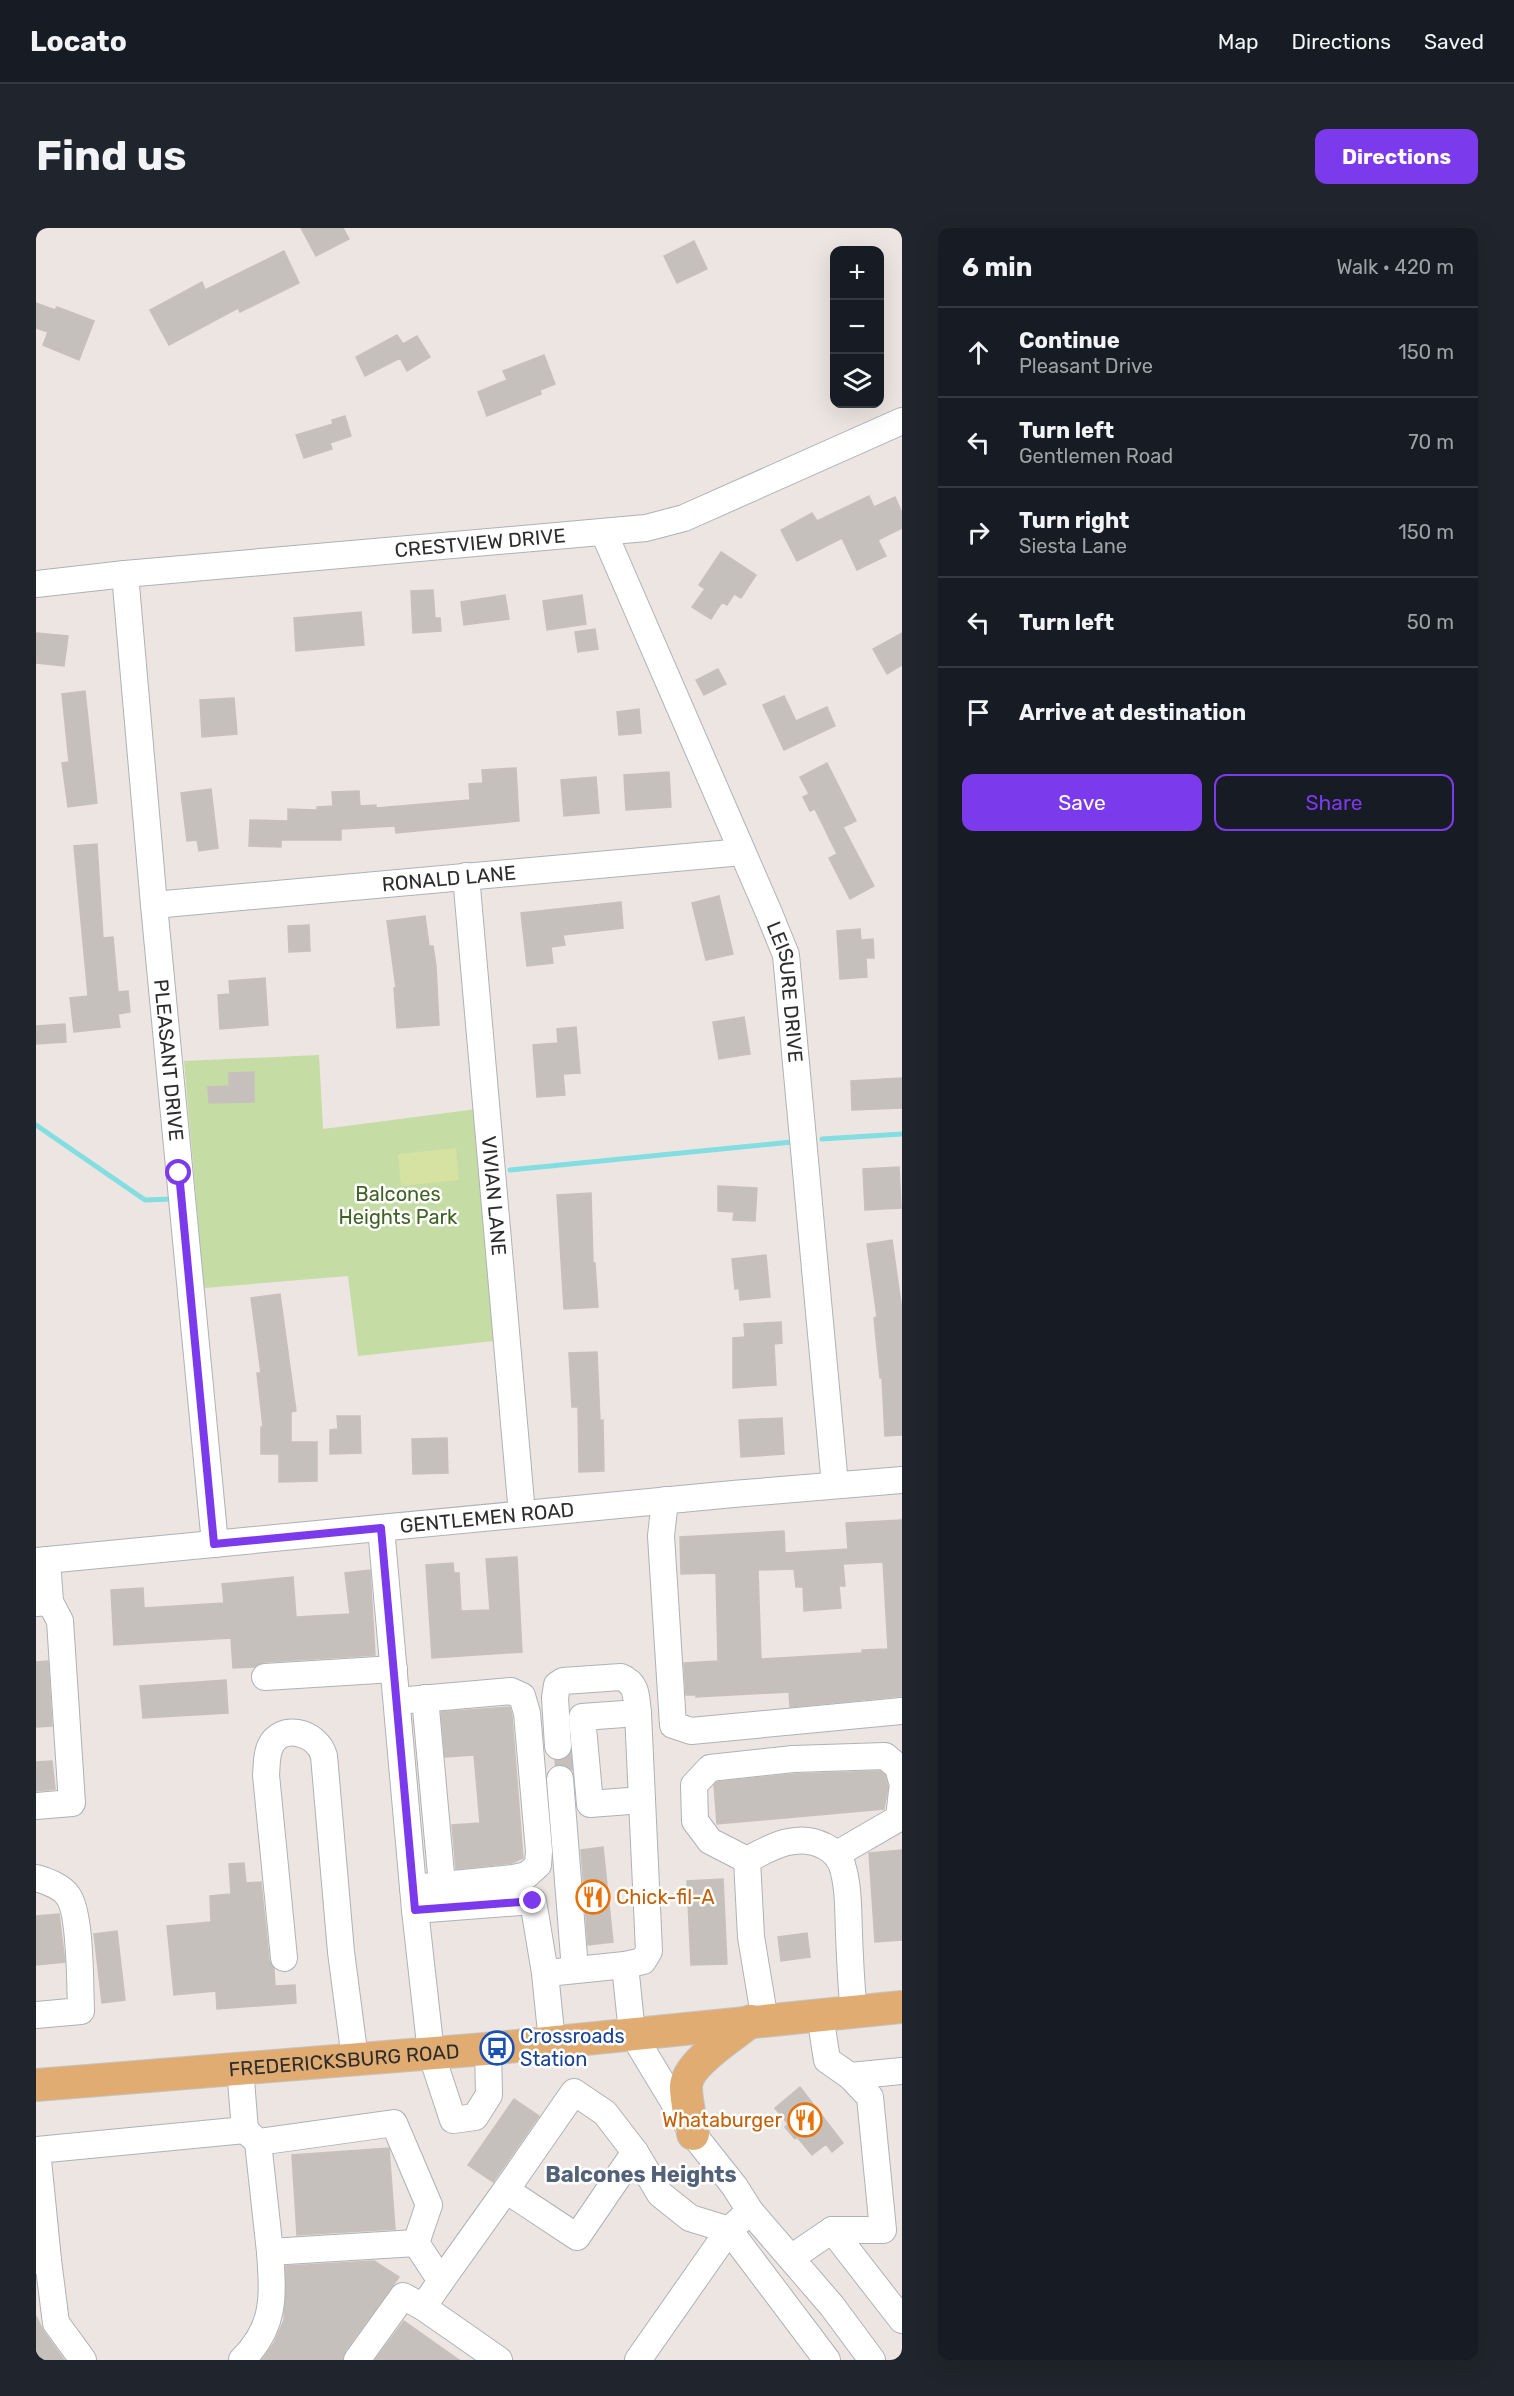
<!DOCTYPE html>
<html lang="en">
<head>
<meta charset="utf-8">
<style>
	body { margin:0; font-family:Rubik,sans-serif; background:#20242c; color:#f1f3f6 }
	.controls { position:absolute; right:18px; top:18px; display:grid; overflow:hidden; border-radius:12px; box-shadow:0 6px 24px #0002 }
	.controls button { width:54px; height:54px; display:grid; place-items:center; padding:0; border:0; border-bottom:2px solid #363941; background:#171b24; color:#f1f3f6; font:30px sans-serif }
	.stop { position:absolute; width:18px; height:18px; margin:-14px; border:4px solid #7c3aed; border-radius:50%; background:#fff }
	.stop.end { background:#7c3aed; border-color:#fff; box-shadow:0 2px 6px #0008 }
	.list { margin:0; padding:0; list-style:none }
	h2 { display:flex; justify-content:space-between; align-items:center; height:78px; margin:0; padding:0 24px; font-size:26px }
	h2 small { font-size:20px; font-weight:400; color:#9ea1a6 }
	.list li { display:grid; grid-template-columns:39px 1fr auto; gap:18px; align-items:center; box-sizing:border-box; height:90px; padding:0 24px; border-top:2px solid #363941 }
	.list b { display:block; font-size:22px; white-space:nowrap }
	.list p { margin:0; font-size:20px; white-space:nowrap; color:#9ea1a6 }
	.list em { font-size:20px; font-style:normal; color:#9ea1a6 }
	.actions { display:flex; gap:12px; padding:18px 24px }
	.actions a { flex:1; padding:14px 0; border:2px solid #7c3aed; border-radius:12px; text-align:center; font-size:21px; color:#7c3aed }
	.actions .main { background:#7c3aed; color:#fff }
	.icon { flex:none; width:33px; height:33px; fill:none; stroke:currentColor; stroke-width:2; stroke-linecap:round; stroke-linejoin:round }
	.map { position:relative; flex:none; width:866px; height:2132px; overflow:hidden; border-radius:12px }
	header { display:flex; align-items:center; gap:36px; box-sizing:border-box; height:84px; padding:0 30px; background:#171b24; border-bottom:2px solid #363941 }
	header strong { font-size:28px }
	nav { display:flex; gap:33px; margin-inline-start:auto; font-size:21px }
	.intro { display:flex; align-items:center; justify-content:space-between; box-sizing:border-box; height:144px; padding:0 36px }
	h1 { margin:0; font-size:42px }
	.button { padding:15px 27px; border-radius:12px; background:#7c3aed; color:#fff; font-size:21px; font-weight:700 }
	main { display:flex; gap:36px; padding:0 36px }
	aside { flex:1; background:#171b24; border-radius:12px; box-shadow:0 6px 24px #0002 }
	.map>svg:first-child { display:block }
</style>
</head>
<body>
<header>
<strong>Locato</strong>
<nav><a>Map</a><a>Directions</a><a>Saved</a></nav>
</header>
<div class="intro"><h1>Find us</h1><a class="button">Directions</a></div>
<main>
<div class="map">
<svg width="866" height="2132" viewBox="0 0 866 2132">
	<rect width="100%" height="100%" fill="#ece5e1"/>
	<path fill="#c5dca5" d="M283,827L287,901L441,881L458,1113L322,1128L312,1048L168,1060L148,833Z"/>
	<path fill="#d6e2a2" d="M420,920L423,952L365,958L362,926Z"/>
	<g fill="none" stroke-linecap="round" stroke-linejoin="round">
		<path stroke="#82dee1" stroke-width="5" d="M0,897L109,972L136,971
			M786,911L866,906
			M474,942L756,914"/>
	</g>
	<path fill="#c5c0bc" stroke="#c8c0bb" stroke-width="1.5" fill-rule="evenodd" d="M265,0H307L313,11L280,28Z
		M658,13L671,41L641,55L628,28Z
		M248,23L263,55L204,84L202,80L133,117L114,82L166,54L169,62Z
		M0,75L19,82L21,79L58,93L43,132L7,117L12,104L0,100Z
		M361,107L367,116L381,108L394,129L371,143L364,130L329,148L320,129Z
		M508,127L519,156L504,162L505,166L451,188L442,164L471,152L467,143Z
		M309,188L315,208L294,215L296,221L268,230L260,207L297,196L296,192Z
		M833,268L838,279L859,269L866,285V300L842,312L850,328L821,342L806,310L761,333L745,302L776,285L781,293Z
		M685,324L720,347L705,370L698,366L691,377L686,374L675,391L656,379L669,361L663,357Z
		M397,362L399,390H404L405,403L377,405L375,363Z
		M469,367L473,391L428,397L425,374Z
		M546,367L550,396L511,402L507,373Z
		M325,384L328,417L260,423L258,390Z
		M559,401L562,421L542,424L539,404Z
		M0,405L32,408L28,438L0,435Z
		M866,405V437L851,446L837,421Z
		M682,441L690,456L668,467L660,452Z
		M49,463L61,575L32,579L26,535L33,534L26,466Z
		M748,468L760,493L791,479L799,498L748,522L727,477Z
		M198,470L201,506L166,509L164,472Z
		M603,481L605,505L583,507L581,484Z
		M791,535L820,593L807,599L838,658L814,671L793,630L801,626L779,581L774,583L767,569L773,566L764,549Z
		M480,540L483,593L360,605L359,598L305,601V612H245V619L213,618L214,592L252,593V581L281,582V579L297,578L296,564L323,563L324,578L340,577V580L434,572L433,556L447,555L446,542Z
		M633,544L635,579L590,582L588,547Z
		M560,549L563,585L528,588L525,552Z
		M175,561L182,620L163,623L161,612L151,613L145,565Z
		M61,616L67,710L77,709L82,764L92,763L94,784L82,786L84,799L38,804L34,770L52,768L38,618Z
		M683,668L697,726L670,732L656,675Z
		M585,674L587,700L527,707L529,717L515,719L517,735L491,738L485,685Z
		M389,688L393,718H397L400,738L403,797L361,800L358,760H360L351,693Z
		M273,697L274,723L253,724L252,698Z
		M824,701L825,712L837,711L838,730H830L831,749L804,751L801,703Z
		M229,750L232,797L184,801L182,767L194,766L193,753Z
		M708,789L714,826L683,831L677,794Z
		M29,796L30,814L0,816V798Z
		M540,799L544,845L527,846L529,867L501,869L497,817L522,815L521,801Z
		M218,844V874L173,875L172,859L193,858V845Z
		M866,850V880L816,882L815,853Z
		M863,939L865,980L829,982L827,941Z
		M682,958L721,960L719,993L697,992L698,984L682,983Z
		M555,965L557,1035H559L562,1079L528,1081L521,967Z
		M856,1012L866,1083V1207L849,1208L846,1150H844L838,1090L841,1089L831,1016Z
		M730,1027L734,1069L704,1072L703,1060L699,1061L696,1031Z
		M244,1066L260,1183L255,1184V1214H281V1253L243,1254V1226H225V1199H227L221,1145H225L215,1070Z
		M745,1094L746,1115L738,1116L740,1157L697,1160V1110L709,1109L708,1096Z
		M561,1124L564,1193L567,1192L568,1243L543,1244L542,1179H536L533,1125Z
		M301,1188H324L325,1225L294,1226V1202L302,1201Z
		M746,1190L748,1226L705,1229L703,1192Z
		M411,1210L412,1245L377,1246L376,1211Z
		M866,1292V1468L754,1479L753,1464L660,1469V1467H650L648,1435L682,1433L680,1345L645,1346L644,1309L748,1303L749,1325L812,1321L810,1295ZM847,1334L852,1421L826,1422V1425L725,1431L722,1342L758,1341L760,1359H767L768,1383L805,1380L803,1358H809L807,1336Z
		M481,1329L486,1424L396,1430L390,1337L417,1335L418,1345H423L425,1383L454,1382L450,1331Z
		M334,1342L339,1427L228,1434L218,1439L197,1440L195,1410L78,1417L75,1362L107,1360L108,1380L188,1375L186,1356L257,1349L260,1389L314,1386L309,1345Z
		M12,1433L16,1498L0,1499V1434Z
		M190,1452L192,1485L107,1490L104,1458Z
		M474,1479L476,1488L487,1630L476,1635L420,1641L416,1597L444,1595L438,1527L409,1529L405,1484Z
		M16,1533L19,1561L0,1563V1534Z
		M844,1543L849,1547L852,1559L848,1581L681,1596L678,1557L681,1554L758,1546Z
		M567,1619L577,1714L552,1717L545,1622Z
		M866,1622V1712L839,1714L833,1625Z
		M208,1635L210,1655L225,1654L233,1731L238,1741L239,1758L259,1757L260,1775L181,1781L180,1763L138,1767L131,1698L175,1694L174,1668L195,1666L193,1636Z
		M687,1651L691,1736L655,1737L651,1653Z
		M23,1686L29,1734L0,1737V1688Z
		M81,1703L89,1772L66,1775L58,1706Z
		M771,1705L774,1729L745,1733L742,1709Z
		M764,1859L807,1915L796,1924L790,1916L776,1927L761,1909L759,1911L749,1899L752,1896L739,1880Z
		M478,1871L503,1888L457,1954L432,1937Z
		M353,1920L359,2001L261,2007L256,1927Z
		M338,2033L363,2049L309,2123L306,2132H226L238,2115L248,2092L250,2038Z
		M0,2088L8,2104L28,2132H0Z
		M368,2093L423,2132H339Z"/>
	<g fill="none" stroke-linecap="round" stroke-linejoin="round">
		<path stroke="#c6c0bd" stroke-width="26" stroke-dasharray="26 13" stroke-linecap="butt" d="M530,1517L533,1551"/>
		<defs>
			<g id="minor">
				<path id="s1" d="M568,305L733,685L750,727L799,1257"/>
				<path id="s2" d="M89,346L118,677L179,1316"/>
				<path id="s3" d="M0,356L89,346L610,300L648,290L866,193"/>
				<path id="s4" d="M430,648L486,1286"/>
				<path id="s5" d="M118,677L706,624"/>
				<path d="M629,1272L625,1308L637,1497L655,1503L866,1483"/>
				<path d="M345,1300L379,1682L395,1825L417,1892L439,1889L453,1867L452,1821"/>
				<path id="s6" d="M0,1333L697,1266L866,1252"/>
				<path d="M0,1375L14,1374L11,1332"/>
				<path d="M229,1449L358,1441"/>
				<path d="M389,1470L406,1657"/>
				<path d="M361,1473L475,1463L486,1468L491,1485L503,1623L502,1637L491,1647L478,1650L377,1660"/>
				<path d="M602,1485L546,1489L554,1576L606,1572"/>
				<path d="M522,1518L519,1470L521,1457L527,1453L585,1449C602,1456 600,1470 602,1485L613,1723L607,1733L589,1737L596,1805L657,1906L699,1959L714,1983L796,2078L836,2132"/>
				<path d="M524,1551L539,1742"/>
				<path d="M0,1578L36,1575L24,1393L14,1374"/>
				<path d="M801,1626L863,1590L866,1563"/>
				<path d="M711,1632L674,1613L659,1593L658,1557L674,1540L757,1531L849,1528L862,1539L866,1554"/>
				<path d="M0,1650C10,1653 26,1658 32,1668C45,1685 44,1759 45,1783L0,1787"/>
				<path d="M379,1682L497,1673L509,1745L516,1814"/>
				<path d="M248,1730L230,1547C231,1538 230,1528 234,1519C244,1495 281,1503 288,1528L305,1724L319,1831"/>
				<path d="M521,1744L589,1737"/>
				<path d="M729,1793L715,1709L711,1632C735,1619 761,1604 788,1618C797,1622 802,1628 806,1637C813,1659 812,1683 813,1706C814,1732 815,1758 818,1784"/>
				<path d="M814,1848L866,1843"/>
				<path d="M209,1902L222,1914L358,1895L393,1977L380,2015L405,2053L470,1962L541,2009L599,1924L624,1966L654,1990L693,2002L714,1983"/>
				<path d="M222,1914L234,2024"/>
				<path d="M470,1962L538,1864L569,1885L599,1924"/>
				<path d="M796,2002L866,2092"/>
				<path d="M755,2030L796,2002H847L834,1869L814,1848L791,1832L784,1787"/>
				<path d="M12,2032L1,1922L209,1902L204,1840"/>
				<path d="M0,2033L12,2032L20,2095L47,2132"/>
				<path d="M405,2053L387,2079L463,2132"/>
				<path d="M206,2132C240,2098 237,2068 234,2024L380,2015"/>
				<path d="M321,2132L367,2068L387,2079"/>
				<path d="M602,2132L693,2002L791,2132"/>
			</g>
			<g id="major">
				<path id="s7" d="M0,1857L461,1820L866,1779"/>
				<path d="M657,1906C655,1891 650,1874 650,1859C650,1836 698,1807 715,1793"/>
			</g>
		</defs>
		<use href="#minor" stroke="#aeb2b7" stroke-width="28"/>
		<use href="#major" stroke="#c4c4c4" stroke-width="34"/>
		<use href="#minor" stroke="#fff" stroke-width="26"/>
		<use href="#major" stroke="#e0ac72" stroke-width="32"/>
	</g>
	<g fill="none" stroke-linecap="round" stroke-linejoin="round">
		<path stroke="#7c3aed" stroke-width="8" d="M143,945L178,1316L345,1300L379,1682L497,1673"/>
	</g>
	<defs>
		<symbol id="restaurant-ring" viewBox="-11 -11 22 22"><circle r="9.5" fill="#fff" stroke="#e8710a" stroke-width="1.5"/><path d="M-5-6h1v4h1v-4h1v4h1v-4h1v5L-1.5 .5V6h-2V.5L-5-1ZM5-6V6H3V1.5H1.5Q1.5-4 5-6Z" fill="#e8710a"/></symbol>
		<symbol id="bus-ring" viewBox="-11 -11 22 22"><circle r="9.5" fill="#fff" stroke="#1a4fb4" stroke-width="1.5"/><path d="M-5-6H5V4H4V6H2V4H-2V6H-4V4H-5ZM-3.5-4V0h7V-4ZM-3.5 1.2v1.5H-2V1.2ZM2 1.2v1.5H3.5V1.2Z" fill="#1a4fb4"/></symbol>
	</defs>
	<g fill-rule="evenodd">
		<use href="#restaurant-ring" x="538" y="1650" width="38" height="38"/>
		<use href="#bus-ring" x="442" y="1801" width="38" height="38"/>
		<use href="#restaurant-ring" x="750" y="1873" width="38" height="38"/>
	</g>
	<g text-anchor="middle" stroke-width="5" stroke-linejoin="round" paint-order="stroke">
		<g font-size="20" fill="#2d2d2d" stroke="#fff">
			<text dy="7" stroke="none"><textPath href="#s3" startOffset="446">CRESTVIEW DRIVE</textPath></text>
			<text dy="7" stroke="none"><textPath href="#s5" startOffset="296">RONALD LANE</textPath></text>
			<text dy="7" stroke="none"><textPath href="#s1" startOffset="496">LEISURE DRIVE</textPath></text>
			<text dy="7" stroke="none"><textPath href="#s2" startOffset="488">PLEASANT DRIVE</textPath></text>
			<text dy="7" stroke="none"><textPath href="#s4" startOffset="321">VIVIAN LANE</textPath></text>
			<text dy="7" stroke="none"><textPath href="#s6" startOffset="453">GENTLEMEN ROAD</textPath></text>
			<text dy="7" stroke="none"><textPath href="#s7" startOffset="309">FREDERICKSBURG ROAD</textPath></text>
		</g>
		<g font-size="20" fill="#406224" stroke="#fff">
			<text x="362" y="973">Balcones<tspan x="362" dy="23">Heights Park</tspan></text>
		</g>
		<g font-size="20" fill="#c56008" stroke="#fff" text-anchor="start">
			<text x="580" y="1676">Chick-fil-A</text>
			<text x="746" y="1899" text-anchor="end">Whataburger</text>
		</g>
		<g font-size="20" fill="#164399" stroke="#fff" text-anchor="start">
			<text x="484" y="1815">Crossroads<tspan x="484" dy="23">Station</tspan></text>
		</g>
		<g font-size="22" font-weight="bold" fill="#526278" stroke="#fff">
			<text x="605" y="1954">Balcones Heights</text>
		</g>
	</g>
</svg>
<div class="controls">
<button>+</button>
<button>−</button>
<button><svg class="icon" aria-label="layers" viewBox="0 0 24 24"><path d="M12 4l9 5-9 5-9-5zM3 14l9 5 9-5"/></svg></button>
</div>
<div class="stop" style="left:143px;top:945px"></div>
<div class="stop end" style="left:497px;top:1673px"></div>
</div>
<aside>
<h2>6 min<small>Walk · 420 m</small></h2>
<ul class="list">
<li><svg class="icon" aria-label="ahead" viewBox="0 0 24 24"><path d="M12 20V5M6 11l6-6 6 6"/></svg><div><b>Continue</b><p>Pleasant Drive</p></div><em>150 m</em></li>
<li><svg class="icon" aria-label="left" viewBox="0 0 24 24"><path d="M17 20v-9H6M10 6l-5 5 5 5"/></svg><div><b>Turn left</b><p>Gentlemen Road</p></div><em>70 m</em></li>
<li><svg class="icon" aria-label="right" viewBox="0 0 24 24"><path d="M7 20v-9h11M14 6l5 5-5 5"/></svg><div><b>Turn right</b><p>Siesta Lane</p></div><em>150 m</em></li>
<li><svg class="icon" aria-label="left" viewBox="0 0 24 24"><path d="M17 20v-9H6M10 6l-5 5 5 5"/></svg><div><b>Turn left</b></div><em>50 m</em></li>
<li><svg class="icon" aria-label="arrive" viewBox="0 0 24 24"><path d="M6 21V4h12l-3 4 3 4H6"/></svg><div><b>Arrive at destination</b></div></li>
</ul>
<div class="actions"><a class="main">Save</a><a>Share</a></div>
</aside>
</main>
</body>
</html>
